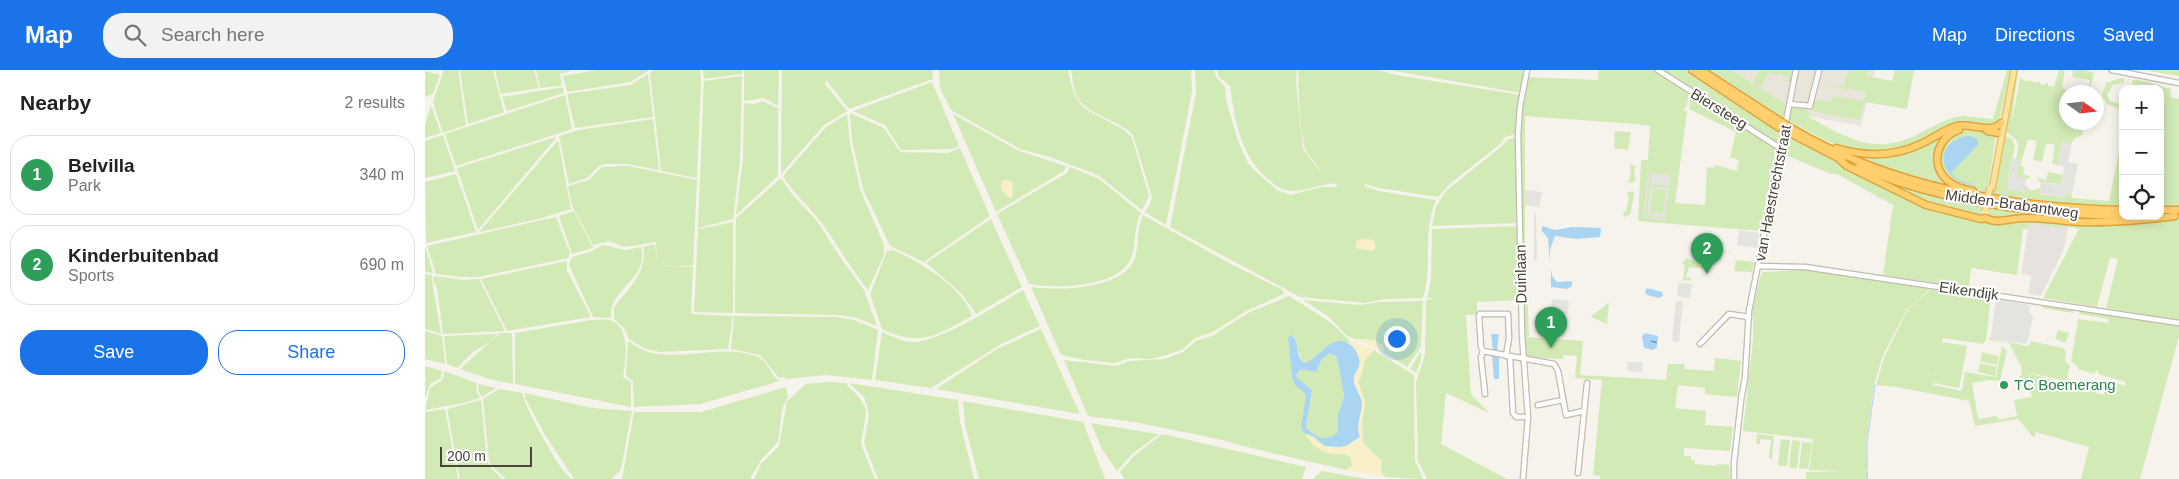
<!DOCTYPE html>
<html lang="en">
<head>
<meta charset="utf-8">
<style>
	body { margin:0; font-family:Arial,sans-serif; background:#f2f2f2; color:#222 }
	.controls { position:absolute; right:15px; top:15px; display:grid; overflow:hidden; border-radius:10px; box-shadow:0 2px 12px #0003 }
	.controls button { width:45px; height:45px; display:grid; place-items:center; padding:0; border:0; border-bottom:1px solid #e0e0e0; background:#fff; color:#222; font:25px sans-serif }
	.compass { position:absolute; left:1634px; top:15px; width:45px; height:45px; border-radius:50%; background:#fff; box-shadow:0 2px 12px #0003; rotate:104deg }
	.scale { position:absolute; left:15px; bottom:12px; width:92px; box-sizing:border-box; padding-left:5px; border:2px solid #4b4439; border-top:0; font-size:14px; line-height:18px; white-space:nowrap; color:#4b4439; -webkit-text-stroke:4px #fff; paint-order:stroke }
	.you { position:absolute; left:971px; top:268px; width:18px; height:18px; margin:-12px; border:4px solid #fff; border-radius:50%; background:#1a73e8; box-shadow:0 0 0 8px #1a73e833 }
	.badge { display:grid; place-items:center; width:32px; height:32px; border-radius:50%; background:#1a73e8; color:#fff; font-size:16px; font-weight:700 }
	.pin { position:absolute; translate:-50% -41px; filter:drop-shadow(0 1px 2px #0008) }
	.pin::after { content:''; position:absolute; top:26px; width:18px; height:15px; background:inherit; clip-path:polygon(0 0,100% 0,50% 100%) }
	.list { margin:0; padding:0; list-style:none }
	h2 { display:flex; justify-content:space-between; align-items:center; height:65px; margin:0; padding:0 20px; font-size:21px }
	h2 small { font-size:16px; font-weight:400; color:#767676 }
	.list li { display:grid; grid-template-columns:32px 1fr auto; gap:15px; align-items:center; box-sizing:border-box; height:80px; margin:0 10px 10px; padding:0 10px; border:1px solid #e0e0e0; border-radius:20px }
	.list b { display:block; font-size:19px; white-space:nowrap }
	.list p { margin:0; font-size:16px; white-space:nowrap; color:#767676 }
	.list em { font-size:16px; font-style:normal; color:#767676 }
	.actions { display:flex; gap:10px; padding:15px 20px }
	.actions a { flex:1; padding:11px 0; border:1px solid #1a73e8; border-radius:20px; text-align:center; font-size:18px; color:#1a73e8 }
	.actions .main { background:#1a73e8; color:#fff }
	.icon { flex:none; width:28px; height:28px; fill:none; stroke:currentColor; stroke-width:2; stroke-linecap:round; stroke-linejoin:round }
	.map { position:relative; flex:none; width:1754px; height:409px; overflow:hidden }
	header { display:flex; align-items:center; gap:30px; box-sizing:border-box; height:70px; padding:0 25px; background:#1a73e8; color:#fff }
	header strong { font-size:24px }
	nav { display:flex; gap:28px; margin-inline-start:auto; font-size:18px }
	.search { width:350px; height:45px; background:#f2f2f2; display:flex; align-items:center; gap:12px; box-sizing:border-box; padding:0 18px; border-radius:20px; color:#767676; font-size:19px }
	main { display:flex }
	aside { flex:1; background:#fff }
	.map>svg:first-child { display:block }
</style>
</head>
<body>
<header>
<strong>Map</strong>
<div class="search"><svg class="icon" aria-label="search" viewBox="0 0 24 24"><circle cx="10" cy="10" r="6"/><path d="M15 15l6 6"/></svg>Search here</div>
<nav><a>Map</a><a>Directions</a><a>Saved</a></nav>
</header>
<main>
<aside>
<h2>Nearby<small>2 results</small></h2>
<ul class="list">
<li><span class="badge" style="background:#2e9e5b">1</span><div><b>Belvilla</b><p>Park</p></div><em>340 m</em></li>
<li><span class="badge" style="background:#2e9e5b">2</span><div><b>Kinderbuitenbad</b><p>Sports</p></div><em>690 m</em></li>
</ul>
<div class="actions"><a class="main">Save</a><a>Share</a></div>
</aside>
<div class="map">
<svg width="1754" height="409" viewBox="0 0 1754 409">
	<rect width="100%" height="100%" fill="#f6f3ec"/>
	<path fill="#eae5da" d="M1298,0H1450L1436,56L1387,47L1359,36Z"/>
	<path fill="#e6e2dd" d="M1604,153L1637,158L1638,156L1643,157L1639,179L1616,226L1603,224L1606,206L1596,203Z"/>
	<path fill="#d2eab5" fill-rule="evenodd" d="M19,0H33L41,55L18,63L8,32Z
		M35,0H68L79,42L43,54Z
		M70,0H109L114,18L76,24Z
		M111,0H144V2L135,4L137,15L115,18Z
		M171,0H223V1L205,12L142,22L138,6Z
		M229,0H275L276,13L272,108L236,101L225,3Z
		M278,0H317V4L279,9Z
		M319,0H354L353,36L339,28L319,31Z
		M357,0H507L508,9L424,39L401,10L400,14L422,41L399,55L356,104Z
		M514,0H643C650,37 656,37 688,54C695,58 702,61 707,68L724,126L717,140L673,105L625,87L595,79L526,40L515,18Z
		M646,0H766L767,22L741,155L720,142L725,134L727,127L708,65C693,49 663,46 652,27C648,19 648,9 646,0Z
		M770,0H789L791,7L800,17L801,30L813,71L823,93L828,99L852,120L865,125L896,117H911L912,114C896,112 882,122 867,121C856,120 851,116 843,109C815,85 810,51 805,16L794,7L792,0H872L871,11L878,79L895,101C892,92 883,87 880,78C876,67 872,13 874,0H954L971,5L1096,25L1092,64L1080,67L1074,75L1027,112L1013,127L954,118L940,114L939,116L953,121L1011,130C997,161 1008,196 998,228L961,229L940,233L875,227L745,157L771,23Z
		M964,0H1100L1096,23Z
		M1174,0H1232L1264,22L1262,35L1258,40L1262,42L1250,133L1280,135L1282,97L1289,98L1290,95L1312,101L1314,90L1305,87L1311,62L1264,39L1267,23L1351,78L1335,161L1213,151L1216,90H1223L1225,56L1211,54L1100,46V191L1097,190L1095,53L1102,7L1173,10Z
		M1238,0H1260L1355,62L1352,74Z
		M1282,0H1306L1358,32L1361,35L1358,48Z
		M1335,0H1369L1366,13L1358,10L1363,9L1364,6L1353,4L1352,6L1345,2L1335,17L1328,12Z
		M1423,0H1443L1442,6L1467,11L1470,0H1489L1482,39L1439,32L1435,50L1386,41L1389,29L1406,32L1408,26L1439,31L1441,22L1399,15L1419,16Z
		M1582,0H1585L1574,52L1570,56C1562,55 1552,53 1544,54C1530,55 1511,67 1498,72C1438,93 1417,80 1364,51L1368,35L1384,41V47C1418,66 1446,84 1485,68C1501,61 1515,51 1531,47L1538,46L1568,49Z
		M1589,0H1593L1586,57L1595,8L1603,12V10L1612,13L1613,11L1615,12V14L1620,15L1621,13H1623V16L1629,17L1634,0H1640L1637,17L1642,21L1652,22H1642V52L1659,53L1657,65L1649,69L1647,73L1637,72L1632,95L1627,94L1630,75L1621,73L1617,92L1608,90L1612,71L1603,69L1595,96L1599,97L1598,104L1606,107L1602,109L1591,106L1594,90L1591,89C1595,71 1594,70 1579,61Z
		M1648,0H1661L1669,3L1665,18L1664,17L1665,10L1647,7Z
		M1754,0V6L1724,1L1725,0Z
		M0,1L15,5L8,24L0,27Z
		M223,4L228,47L150,58L142,24L205,15Z
		M317,6L315,90L308,149L273,158L279,11Z
		M1695,8H1699V13L1688,15L1682,25L1685,31L1698,35V40L1682,34L1677,25L1681,13Z
		M1708,10C1722,10 1732,16 1746,19L1745,27L1754,29V137H1735V19H1706Z
		M507,12L534,76L528,79L476,80L460,55L428,41Z
		M138,17L139,23L82,41L77,27Z
		M140,25L147,59L31,96L20,64Z
		M337,31L353,38V106L311,145L318,89L319,33L330,34Z
		M6,35L16,63L0,68V55Z
		M425,43L459,58L475,82L523,83L535,78L565,146L499,192L465,176L438,119L427,70Z
		M422,44L425,73L435,119L459,175V185L443,220C424,197 410,169 391,146C380,132 367,122 358,106L401,57Z
		M528,44L594,81L641,96L639,101L571,142ZM577,111L588,117L586,121L588,125L585,128L576,119Z
		M228,49L234,100L202,94H180L174,96L162,108L144,114L134,66L154,60Z
		M1540,58L1523,64L1511,94L1532,118L1462,98L1422,83L1456,86L1518,63Z
		M1549,60L1568,64L1571,66L1562,123C1551,120 1534,119 1525,111C1500,89 1520,59 1549,60ZM1553,69V75L1526,103Z
		M1190,61L1206,62L1203,80L1189,78Z
		M1698,62V136L1646,134L1569,124L1578,68L1582,67L1587,68L1590,77L1583,106L1590,120L1598,122L1600,115L1606,121L1615,118V124L1640,127L1641,123L1647,124V128L1684,131Z
		M18,65L30,101L0,108V71Z
		M1362,66L1493,133L1536,146L1675,153L1754,149V251L1681,238L1693,189L1685,187L1672,237L1618,228L1654,159L1638,156L1637,158L1604,153L1603,159H1598L1592,205L1546,198L1544,218L1458,205L1468,135L1412,104H1406L1358,84Z
		M131,67V68L53,160L32,98Z
		M1091,67L1095,153L1007,156L1011,137L1021,121L1078,75L1082,70Z
		M133,70L146,139L113,149L54,162Z
		M1205,95L1211,96L1209,102L1211,110L1208,113L1203,112L1206,103Z
		M203,96L272,110L268,196L235,197H268L266,244L308,246L303,279L234,282L221,279L204,269L199,258L189,249V237C203,219 223,202 218,177L230,174L232,193L231,172L200,177L184,171L168,175L147,136L143,116L164,110L177,97Z
		M645,97L674,109L716,143C708,157 712,174 706,188C695,218 629,219 604,214L572,144L642,103Z
		M1623,102L1638,105L1636,114L1615,112L1612,108L1621,110Z
		M31,104L51,162L1,173L0,112Z
		M1443,106L1513,128L1560,137L1559,146L1519,140Z
		M355,109H357L366,123L392,151L417,190L439,220L452,256L429,247L414,245L310,243L311,148Z
		M1208,121L1209,126L1205,145L1199,147L1198,143L1201,141L1204,128L1202,122Z
		M1565,138L1637,146L1695,149H1568L1563,146Z
		M149,141L168,178L147,184L134,146Z
		M718,145L802,192L858,220L859,224L821,241L788,262L770,268L757,280L738,286L725,289L705,288L690,293L660,290L636,285L606,217C632,221 696,220 709,190C715,176 711,159 718,145Z
		M131,147L145,183L143,188L53,207H37L11,204L2,176Z
		M566,149L597,217L551,244L536,223L501,193Z
		M308,152V243L269,242L273,159Z
		M1095,156V230L1052,232V245H1041L1046,324L1064,343L1021,323L1016,374L1082,409H1002L993,391L991,312L1000,285L1001,230L1010,228H1002L1006,209L1007,159Z
		M178,175L200,180L216,177C223,205 196,214 187,236C186,239 186,244 186,248L168,247L144,195L147,187L165,182Z
		M0,176L8,203L0,202Z
		M1274,177L1307,182L1291,181L1289,195H1286L1288,183H1286V179L1277,178L1275,194L1282,195V199L1264,197L1261,207L1266,208V211L1258,210L1260,195L1257,194L1261,188L1271,192Z
		M468,180C495,192 538,217 547,246C511,265 497,278 457,259L445,224L462,181Z
		M1311,190L1329,192L1327,202L1309,201Z
		M142,191V201L166,247L82,261L56,209Z
		M1097,193L1101,195L1104,266L1101,267L1158,271L1155,305L1241,310L1243,294H1259L1260,299L1289,301L1290,288L1316,291L1312,327L1280,324V318L1253,315L1250,338L1281,341L1280,355L1308,357L1305,381L1259,378V386H1266V390H1270V394L1290,396L1293,394L1304,395L1305,409H1175V406L1168,405L1177,310L1150,308L1152,286L1138,285V289L1099,287Z
		M1379,200L1415,205L1416,203L1503,218L1502,222L1482,239L1458,285L1449,315L1441,372L1443,409H1381V402L1421,401L1384,400L1388,369L1318,361L1328,270V238L1336,204L1338,202Z
		M0,204L7,205C6,210 15,254 16,264L0,259Z
		M9,206L38,210L54,209L80,261L18,264L12,218L8,210Z
		M1504,219L1566,226L1561,270L1558,274L1518,268L1517,272L1542,276L1534,318L1509,313L1513,293L1508,315L1537,321L1540,302L1571,307L1577,276L1582,281L1575,311L1564,310L1547,313L1553,349L1571,346L1574,350L1592,346L1589,330L1607,327L1603,308L1595,309L1594,306H1597L1596,296L1584,273L1564,270V267L1566,269L1603,276L1606,271L1638,278L1641,282L1640,291L1645,296L1641,311L1600,302L1678,325L1684,311L1700,316L1701,312L1673,304V300H1671L1670,304L1653,299V297L1646,291L1653,249L1683,253L1684,249L1654,244L1655,240L1754,255V266L1715,409H1656L1664,377L1611,362L1609,368L1593,349L1550,356L1544,331L1472,317L1451,315L1460,285L1483,239L1503,222Z
		M598,220L615,256L576,274L506,318L450,310L457,262C468,267 478,272 490,272C516,271 575,234 598,220Z
		M864,226L905,252L924,270V273C901,268 898,284 882,293L877,292L869,267L867,265L863,271L869,315L879,321L881,325L877,359L912,384H920L926,387L927,396L921,400L813,375L798,370L709,352L663,346L639,290L692,296L704,291L740,289L758,282L771,271L787,266L823,243Z
		M878,230L935,235L955,232L998,231L996,277L982,297L958,282L959,279L950,270L930,269L922,266L903,246Z
		M1184,232L1182,254L1166,247L1183,233Z
		M1617,234L1648,239V243L1617,238Z
		M309,246L412,247L428,250L453,260L447,310L401,305L361,309L359,307L354,308L335,285L306,279Z
		M167,250C172,250 179,249 184,250C206,255 201,290 198,307L206,312V337L90,314V263Z
		M616,259L655,344L511,319L572,279Z
		M1633,260L1644,263L1641,273L1630,269Z
		M0,261L17,266L20,294L0,289Z
		M75,263H87L88,314L64,309L35,299Z
		M72,264L65,272L48,282L32,298L22,294L19,266Z
		M203,271C210,276 218,281 227,283C262,290 297,274 331,286C343,290 345,306 355,311L275,334L209,337L208,311L201,306Z
		M949,280L989,305L990,391L998,409L960,407L956,402L957,392L938,373L937,352L940,334L933,312L937,303L940,290Z
		M996,281V290L991,303L985,299Z
		M1557,282L1574,286L1572,295L1555,291Z
		M902,283L908,284L915,296L919,326L914,340L913,362C905,374 888,366 881,357L887,320L872,308L871,305L876,299L892,300L897,289Z
		M1555,293L1572,297L1570,306L1553,302Z
		M0,296L17,301L16,308L5,314L0,329Z
		M19,301L52,313L51,321L55,328L38,333L0,340L5,318L18,309Z
		M403,312L420,313L434,327L440,337L441,344L436,374L450,409H329L336,394L354,376L362,331L381,314Z
		M424,313L533,330L535,352L549,409H453L439,373L444,346L442,336L439,327Z
		M54,314L71,318L57,327L53,320Z
		M361,317L363,326L357,339L353,372L336,390L325,409H197L209,342H276Z
		M74,319L98,323C96,331 131,392 138,400C140,403 144,406 146,409H81L66,395L64,390L58,329Z
		M100,323L167,338L207,341L197,394L195,401L186,409H149L119,363L100,328Z
		M56,330L62,392L66,398L77,409H35L22,339Z
		M538,331L658,352L680,409H554L540,355Z
		M20,339L33,409H0V342Z
		M666,353L726,363L734,364L707,384L692,401L677,379Z
		M737,364L881,397L877,409H700L695,402L709,386Z
		M1332,364L1349,366L1347,389L1344,388L1346,370L1335,369V374H1331Z
		M1356,369L1365,370L1362,396H1353Z
		M1367,370L1375,371L1372,398H1364Z
		M1377,372L1387,373L1383,399L1374,398Z
		M897,401L942,409H888Z"/>
	<path fill="#f9efc9" d="M581,110L586,111L588,115L587,128H584L576,119L577,111Z
		M935,169L949,170L951,178L947,181L931,178V172Z
		M930,269L950,270L958,276V282Z
		M924,270L949,280L940,290L937,303L933,312L940,331L937,349L938,373L947,384L957,390L956,402L960,407L921,400L927,396L926,387C920,384 917,384 911,384C896,384 887,375 879,363C887,366 890,370 897,374C908,381 927,376 935,367L933,356L936,330L929,310L934,296Z"/>
	<path fill="#e5e3e0" fill-rule="evenodd" d="M1637,71L1647,73L1643,92L1653,94L1647,124L1641,123L1640,127L1614,123L1616,112L1633,115L1637,113L1639,97L1632,95Z
		M1586,88L1594,90L1591,106L1601,109L1599,122L1582,120Z
		M1223,101H1225L1220,147L1240,149V151L1218,148Z
		M1227,103L1246,105L1244,116L1225,114Z
		M1225,116L1244,118L1240,148L1222,145ZM1228,119L1241,120L1238,144L1225,142Z
		M1100,120L1117,122L1114,137L1100,135Z
		M1109,143H1111L1112,190H1109Z
		M1314,160L1334,163L1332,178L1312,175Z
		M1253,213L1267,214L1265,228L1252,226Z
		M1127,229L1144,231L1143,244L1126,243Z
		M1571,229L1605,235L1604,242L1608,246L1603,271L1600,274L1566,269L1564,267H1566Z
		M1251,231H1258L1254,272L1247,271Z
		M1202,292H1218L1217,302L1202,301Z"/>
	<path fill="#a9d4f2" fill-rule="evenodd" d="M1544,66L1553,69V75L1526,103L1532,109L1553,117C1546,115 1534,113 1528,107C1509,91 1521,68 1544,66Z
		M1118,156L1130,160L1147,157L1176,158L1175,167L1151,169L1130,166L1125,179V194L1123,168L1116,160Z
		M1126,198L1127,206L1132,212L1147,211V216L1142,219L1126,217Z
		M1222,218L1237,222L1238,226L1234,228L1222,225L1220,222Z
		M1220,263L1233,266L1232,277L1228,280L1219,278L1217,266Z
		M1066,264H1074L1072,281H1068Z
		M867,265C875,274 870,286 879,293C891,292 900,271 915,271C926,271 937,285 934,296C932,302 928,305 929,311C930,319 936,325 937,333C937,345 930,355 935,367L921,376L914,377L900,376L888,366L879,363L876,357L881,325C878,319 872,319 869,314C867,312 864,275 863,269L865,265ZM905,283L911,287L914,296L919,326L913,345V362C904,373 889,367 881,357L887,320L872,308L871,305L876,299L891,302L897,289Z
		M1067,286L1074,287V309H1069Z"/>
	<g fill="none" stroke-linecap="round" stroke-linejoin="round">
		<path stroke="#a9d4f2" stroke-width="1" d="M1442,398V372L1450,315
			M1442,402V409"/>
		<path stroke="#2e7ab2" stroke-width="1" stroke-dasharray="6 5" stroke-linecap="butt" d="M1226,271L1233,273"/>
		<defs>
			<path id="minor" d="M1233,0L1355,78
				M1687,0L1754,13
				M1365,34L1385,36L1394,0
				M1334,196L1380,197L1754,253
				M1275,274L1304,244L1324,247
				M1058,281L1129,294L1133,301L1141,345L1159,341
				M1085,287L1088,343L1091,347H1099
				M1060,324L1056,287L1058,281L1056,277L1054,246L1055,244H1083L1084,267L1081,286
				M1317,325L1320,308L1324,241L1371,0
				M1113,335L1138,330
				M1153,403L1162,313
				M1098,409L1103,347L1097,265L1093,65L1095,37L1102,0
				M1309,409V393L1317,322"/>
			<path id="major" d="M1567,119L1589,0"/>
			<path id="highway" d="M1267,0L1353,57
				M1276,0L1355,51
				M1366,58C1466,117 1582,137 1698,140
				M1534,60C1513,66 1504,94 1522,110C1529,117 1539,119 1548,121
				M1562,61L1574,63
				M1365,63L1417,90
				M1411,78C1441,87 1470,87 1498,73C1509,68 1520,59 1532,56C1546,53 1566,64 1576,53
				M1414,89L1422,96L1501,135L1556,149L1561,148C1571,155 1589,147 1602,148C1619,148 1637,151 1655,152C1686,153 1719,150 1750,146
				M1433,97C1516,132 1608,144 1698,146
				M1735,140H1754"/>
		</defs>
		<use href="#minor" stroke="#c2bbae" stroke-width="7"/>
		<use href="#major" stroke="#e6c16a" stroke-width="8"/>
		<use href="#highway" stroke="#e0a43c" stroke-width="9"/>
		<use href="#minor" stroke="#fff" stroke-width="4.5"/>
		<use href="#major" stroke="#ffe39c" stroke-width="5"/>
		<use href="#highway" stroke="#ffcf6e" stroke-width="6"/>
		<defs>
			<path id="major-bridge" d="M1560,141L1565,118"/>
			<path id="highway-bridge" d="M1355,51L1366,58
				M1353,57L1365,63"/>
		</defs>
		<use href="#major-bridge" stroke="#e6c16a" stroke-width="8" stroke-linecap="butt"/>
		<use href="#highway-bridge" stroke="#e0a43c" stroke-width="9" stroke-linecap="butt"/>
		<use href="#major-bridge" stroke="#ffe39c" stroke-width="5"/>
		<use href="#highway-bridge" stroke="#ffcf6e" stroke-width="6"/>
	</g>
	<circle fill="#2e9e5b" stroke="#fff" stroke-width="2" cx="1579" cy="315" r="5"/>
	<g text-anchor="middle" stroke-width="4" stroke-linejoin="round" paint-order="stroke">
		<g font-size="15" fill="#4b4439" stroke="#fff">
			<text transform="translate(1294 39) rotate(32)" y="5">Biersteeg</text>
			<text transform="translate(1348 123) rotate(-79)" y="5">van Haestrechtstraat</text>
			<text transform="translate(1587 134) rotate(8)" y="5">Midden-Brabantweg</text>
			<text transform="translate(1096 204) rotate(-91)" y="5">Duinlaan</text>
			<text transform="translate(1544 221) rotate(8)" y="5">Eikendijk</text>
		</g>
		<g font-size="15" fill="#27864d" stroke="#fff" text-anchor="start">
			<text x="1589" y="320">TC Boemerang</text>
		</g>
	</g>
</svg>
<div class="controls">
<button>+</button>
<button>−</button>
<button><svg class="icon" aria-label="locate" viewBox="0 0 24 24"><circle cx="12" cy="12" r="6"/><path d="M12 2v4M12 18v4M2 12h4M18 12h4"/></svg></button>
</div>
<svg class="compass" viewBox="-18 -18 36 36"><path d="M0-13l5 13h-10z" fill="#e53935"/><path d="M0 13l5-13h-10z" fill="#767676"/></svg>
<div class="scale">200 m</div>
<div class="you"></div>
<div class="pin badge" style="left:1126px;top:278px;background:#2e9e5b">1</div>
<div class="pin badge" style="left:1282px;top:204px;background:#2e9e5b">2</div>
</div>
</main>
</body>
</html>
